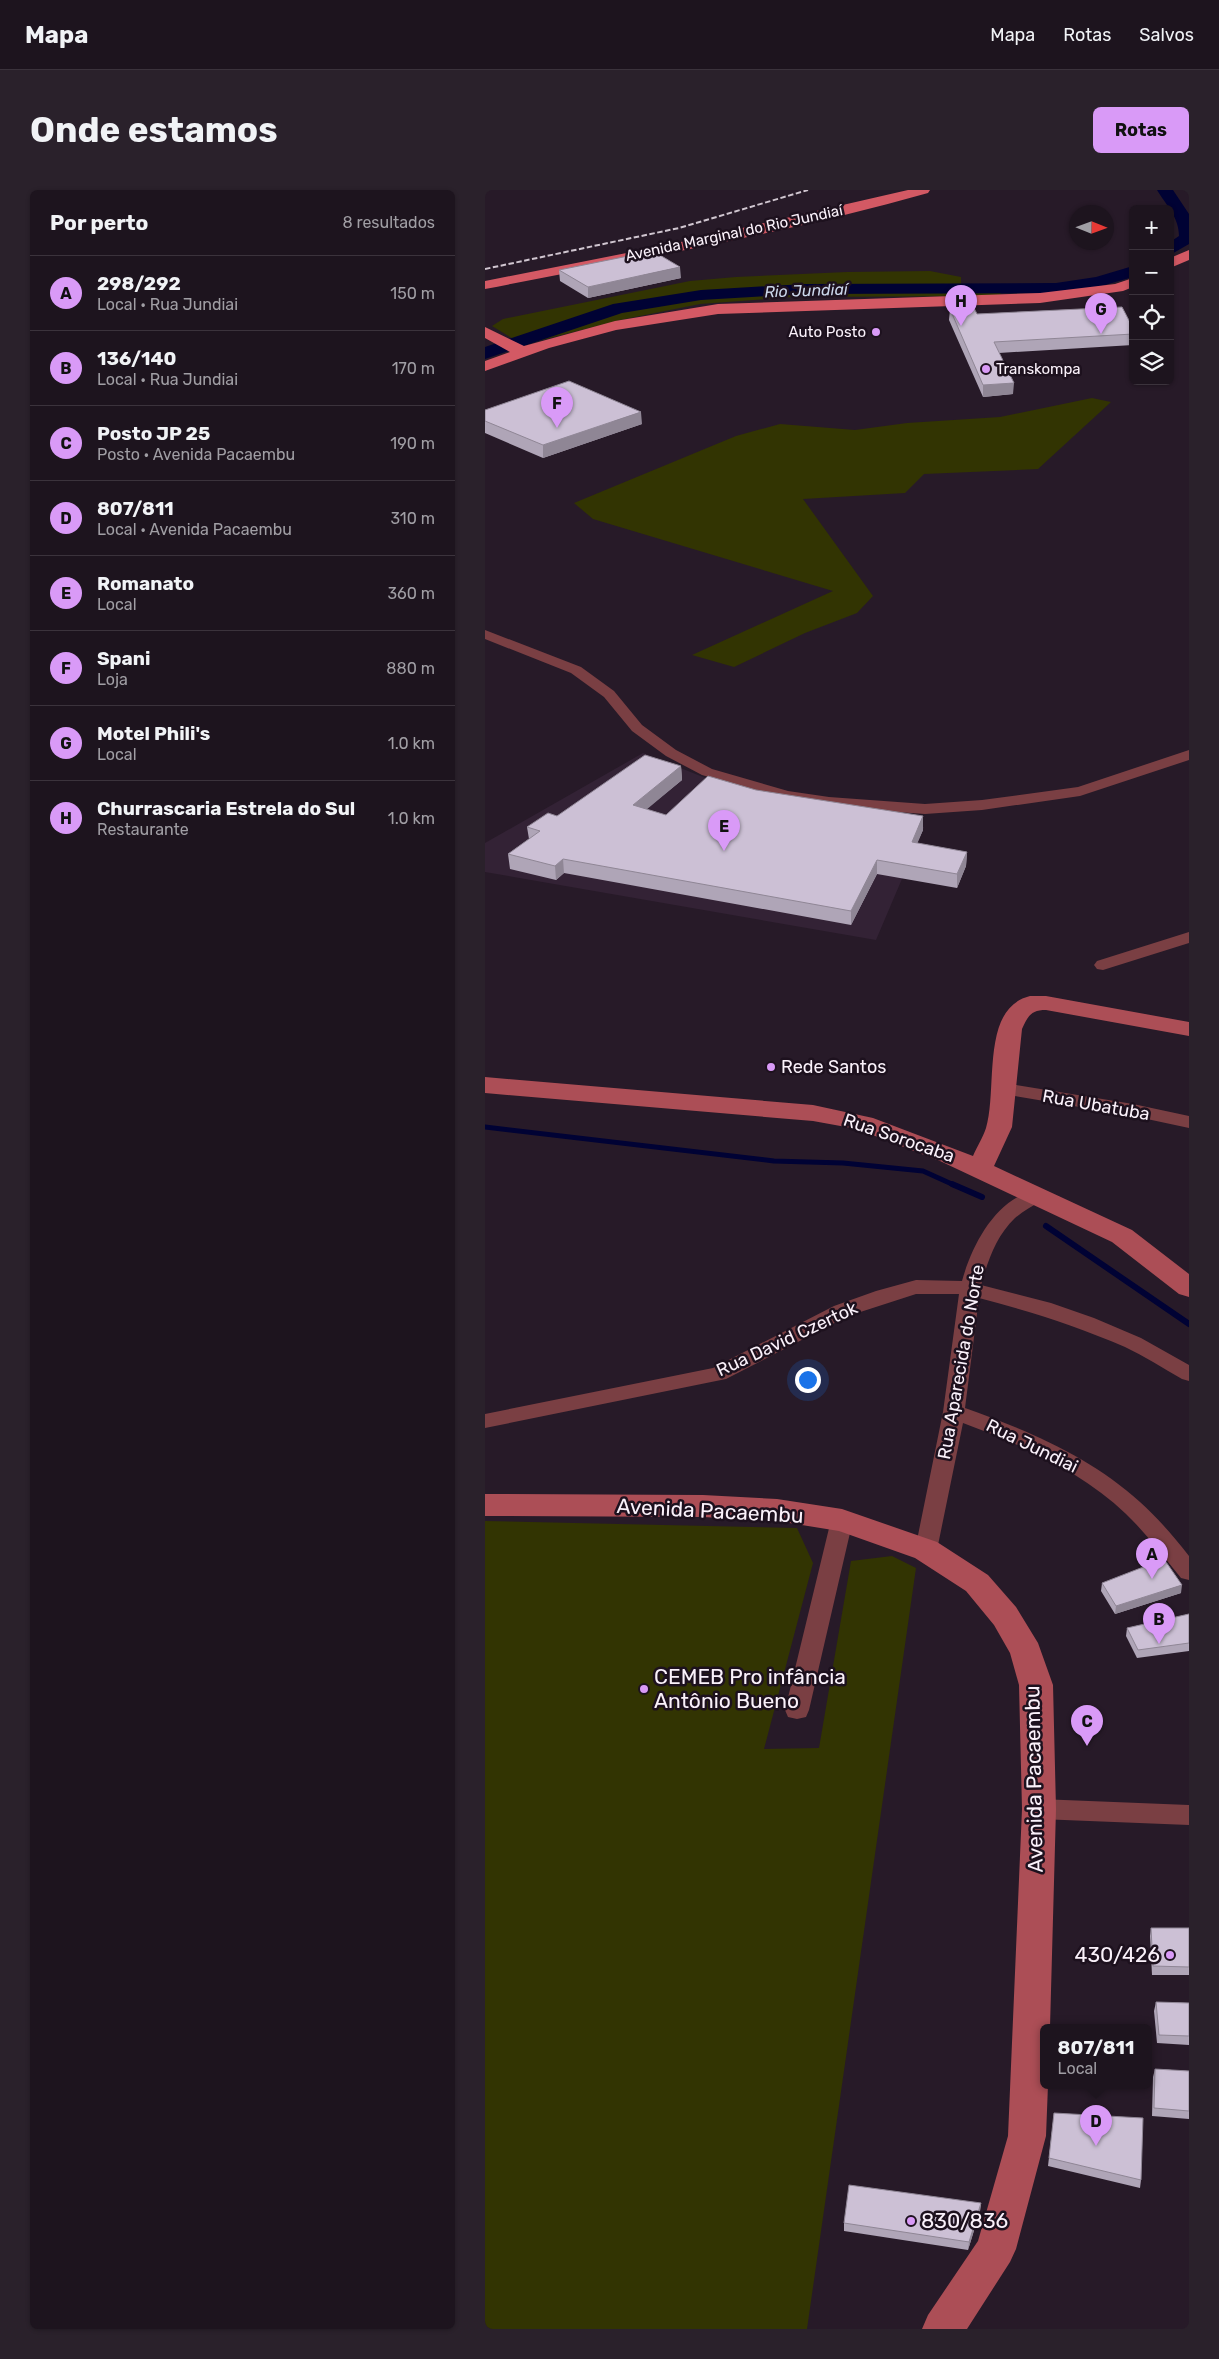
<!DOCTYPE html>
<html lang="pt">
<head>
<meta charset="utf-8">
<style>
	body { margin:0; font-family:Rubik,sans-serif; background:#2a212b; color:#f1f3f6 }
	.controls { position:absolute; right:15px; top:15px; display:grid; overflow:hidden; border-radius:8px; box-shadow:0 1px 4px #0004 }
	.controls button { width:45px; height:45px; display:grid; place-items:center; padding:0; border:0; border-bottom:1px solid #3b333c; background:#1d141e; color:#f1f3f6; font:25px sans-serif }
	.compass { position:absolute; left:584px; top:15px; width:45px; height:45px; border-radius:50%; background:#1d141e; box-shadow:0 1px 4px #0004; rotate:91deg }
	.you { position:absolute; left:322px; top:1189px; width:18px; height:18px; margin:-12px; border:4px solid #fff; border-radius:50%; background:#1a73e8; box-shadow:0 0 0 8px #1a73e833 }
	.badge { display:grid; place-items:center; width:32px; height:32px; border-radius:50%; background:#d99af7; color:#111; font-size:16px; font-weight:700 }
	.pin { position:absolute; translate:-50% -41px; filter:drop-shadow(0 1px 2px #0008) }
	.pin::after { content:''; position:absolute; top:26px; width:18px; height:15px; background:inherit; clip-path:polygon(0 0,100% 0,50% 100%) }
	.popup { position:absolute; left:555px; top:1834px; width:112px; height:65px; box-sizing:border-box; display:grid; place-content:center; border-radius:8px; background:#1d141e; filter:drop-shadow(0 1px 4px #0005); font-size:16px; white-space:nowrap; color:#a09ea4 }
	.popup b { font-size:19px; color:#f1f3f6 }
	.popup::after { content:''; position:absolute; left:50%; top:100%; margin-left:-10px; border:10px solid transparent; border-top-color:#1d141e }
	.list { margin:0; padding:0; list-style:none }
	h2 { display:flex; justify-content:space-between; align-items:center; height:65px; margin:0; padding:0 20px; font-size:21px }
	h2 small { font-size:16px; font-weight:400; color:#a09ea4 }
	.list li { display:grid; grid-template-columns:32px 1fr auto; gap:15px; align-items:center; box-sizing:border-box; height:75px; padding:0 20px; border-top:1px solid #3b333c }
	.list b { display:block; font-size:19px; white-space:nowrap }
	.list p { margin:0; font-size:16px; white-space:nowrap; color:#a09ea4 }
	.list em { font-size:16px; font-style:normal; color:#a09ea4 }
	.icon { flex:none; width:28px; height:28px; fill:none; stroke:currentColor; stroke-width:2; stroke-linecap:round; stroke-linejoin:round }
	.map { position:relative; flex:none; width:704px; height:2139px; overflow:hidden; border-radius:8px }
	header { display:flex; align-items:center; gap:30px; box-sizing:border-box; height:70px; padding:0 25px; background:#1d141e; border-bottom:1px solid #3b333c }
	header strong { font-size:24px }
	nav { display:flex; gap:28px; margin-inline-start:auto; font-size:18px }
	.intro { display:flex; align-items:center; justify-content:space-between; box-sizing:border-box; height:120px; padding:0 30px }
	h1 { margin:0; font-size:35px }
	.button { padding:12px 22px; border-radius:8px; background:#d99af7; color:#111; font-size:18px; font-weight:700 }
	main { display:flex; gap:30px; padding:0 30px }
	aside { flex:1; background:#1d141e; border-radius:8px; box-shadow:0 1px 4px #0004 }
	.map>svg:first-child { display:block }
</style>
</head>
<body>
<header>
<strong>Mapa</strong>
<nav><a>Mapa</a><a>Rotas</a><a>Salvos</a></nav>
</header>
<div class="intro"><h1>Onde estamos</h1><a class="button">Rotas</a></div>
<main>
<aside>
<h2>Por perto<small>8 resultados</small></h2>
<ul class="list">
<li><span class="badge">A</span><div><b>298/292</b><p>Local · Rua Jundiai</p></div><em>150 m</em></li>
<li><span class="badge">B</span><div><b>136/140</b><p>Local · Rua Jundiai</p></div><em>170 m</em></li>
<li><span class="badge">C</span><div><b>Posto JP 25</b><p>Posto · Avenida Pacaembu</p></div><em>190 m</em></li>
<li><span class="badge">D</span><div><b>807/811</b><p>Local · Avenida Pacaembu</p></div><em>310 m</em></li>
<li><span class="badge">E</span><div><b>Romanato</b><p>Local</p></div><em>360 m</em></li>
<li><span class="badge">F</span><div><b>Spani</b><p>Loja</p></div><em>880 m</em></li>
<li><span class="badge">G</span><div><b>Motel Phili's</b><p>Local</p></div><em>1.0 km</em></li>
<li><span class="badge">H</span><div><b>Churrascaria Estrela do Sul</b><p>Restaurante</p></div><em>1.0 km</em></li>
</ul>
</aside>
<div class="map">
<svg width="704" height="2139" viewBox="0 0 704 2139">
	<rect width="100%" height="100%" fill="#271a28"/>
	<path fill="#332235" d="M158,563L263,605L439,637L391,750L0,682V653Z"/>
	<path fill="#323402" d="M445,81L476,87V96L510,97L516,104L512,106L308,107L215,114L135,130L38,155L7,136L18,129L205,91L251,87L362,82Z
		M607,208L626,212L553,279L439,284L420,303L318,309L388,406L372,423L320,443L249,477L207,465L348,401L108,329L89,313L251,246L295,234L370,240L422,233L515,227Z
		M0,1331L312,1338L328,1373L279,1559L334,1558L366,1371L407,1366L431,1378L322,2139H0Z"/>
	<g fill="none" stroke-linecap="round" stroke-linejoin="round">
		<path stroke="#000234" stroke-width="5" d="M0,937L289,971L358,973L438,981L469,995"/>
		<path stroke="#000234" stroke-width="6" d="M467,994L497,1007
			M561,1036L704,1134"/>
		<path fill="#000234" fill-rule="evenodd" d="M672,0H688L704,24V54L685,65V52L694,46C694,27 681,15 672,0Z
			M648,76V87L613,97L571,103L320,104L216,110L137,123L0,169V157L128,114L216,100L320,94L571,93L611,87Z"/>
		<path fill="#7a3f43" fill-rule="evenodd" d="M0,440L96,477L129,501L157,535L191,560L227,579L303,601L344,607L440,614L497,610L593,597L704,560V570L595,606L497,620L440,624L344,617L301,610L217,585L181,566L147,541L119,507L86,483L0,449Z
			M704,742V753L618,780L612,779L609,775L612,771Z
			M519,893L648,914L704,926V938L648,926L512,903L510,899L512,895Z
			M550,1000L557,1002L560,1006L557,1010C548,1016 538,1021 530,1028C511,1046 503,1071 496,1095L566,1113L609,1128L656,1148L704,1175V1191L697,1189C678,1178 659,1166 640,1157C592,1136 544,1121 494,1108L480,1218C542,1240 606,1267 655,1312C673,1328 689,1347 704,1366V1390L696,1388C678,1366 661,1343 641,1324C596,1281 535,1254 478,1233L452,1360L449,1366L441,1368L433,1366L430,1360L458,1222L474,1104H431L363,1126L241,1189L0,1238V1224L228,1178L349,1116L391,1101L431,1090L477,1091C487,1055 510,1010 550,1000Z
			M357,1322L365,1324L368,1330L324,1520L321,1527L312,1529L303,1527L300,1520L346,1330L349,1324Z
			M554,1609L704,1615V1635L554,1629L545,1626L541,1619L545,1612Z"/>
		<path fill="#ac4e56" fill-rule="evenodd" d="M545,806H561L704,832V846L561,820C546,820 543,826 537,839L527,937L509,976L647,1040L704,1084V1107L694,1104L627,1052L455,971L372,939L328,931L0,903V887L328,915L388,928L488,966C492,957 498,947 501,938C513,899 495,818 545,806Z
			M0,1304L218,1305L292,1309L357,1319L452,1352L503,1385L531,1417L553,1453L568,1495L571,1619L565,1837H558V1895H563L561,1946L531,2059L525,2072L482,2139H437L443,2125L493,2051L523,1946L537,1619L534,1495L525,1463L509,1435L481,1401L430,1368L354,1341L292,1331L218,1327L0,1326Z"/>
		<path fill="#d35964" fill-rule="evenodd" d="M423,0H445L443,3C298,44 148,70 0,99V91L187,54Z
			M704,60V70L685,78V68Z
			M648,88V97L638,101L555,113L233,124L131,140L64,158L0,181V171L25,162L0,148V137L39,156L130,131L233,114L555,103L630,94Z"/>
		<path stroke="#d0c6d0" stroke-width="2" stroke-dasharray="5.5 2.5" stroke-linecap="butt" d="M0,79L194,38L323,0"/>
	</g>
	<path fill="#afa5b7" d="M74,80L196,88L103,108L75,91Z
		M465,119L492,124L648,138V155L514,163L528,204L498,207L464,130Z
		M0,220L157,234L58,268L0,243Z
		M196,576L197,590L161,619L181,625L271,600L438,640L432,653L482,662L481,676L472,698L392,684L366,735L79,683L71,690L25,679L23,664L44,649L42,637L72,626Z
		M617,1393L696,1403L630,1424L616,1401Z
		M704,1424V1461L652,1468L641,1446L642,1438Z
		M666,1738H704V1785H667L665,1746Z
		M671,1812L704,1813V1855L672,1853L669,1821Z
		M670,1879L704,1881V1929L667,1926L668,1887Z
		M569,1923L656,1990L655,1998L563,1976Z
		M496,2013L495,2021L483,2060L359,2041V2033Z"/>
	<path fill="#8f8695" d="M195,77L196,88L103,108V97Z
		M529,193L528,204L498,207V195Z
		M156,222L157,234L58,268V255Z
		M196,576L197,590L149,630L148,615Z
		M438,626V640L427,666V652Z
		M482,662L481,676L472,698V684Z
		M78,669L79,683L71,690L70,676Z
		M392,670V684L366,735V721Z
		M697,1395L696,1403L630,1424L631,1416Z
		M496,2013L495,2021L483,2060L484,2052Z"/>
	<path fill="#ccc0d5" stroke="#8f8695" d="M168,61L195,77L103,97L74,80Z
		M637,117L648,138V144L509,152L529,193L498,195L465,119L489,118L492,124Z
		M84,191L156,222L58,255L0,231V220Z
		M160,565L196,576L148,615L181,625L223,586L271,600L438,626L427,652L482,662L472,684L392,670L366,721L78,669L70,676L23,664L55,641L42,637L63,623L72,626Z
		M679,1369L697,1395L631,1416L617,1393Z
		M704,1424V1453L653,1460L642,1438Z
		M666,1738H704V1777L668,1776Z
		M671,1812L704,1813V1846L674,1845Z
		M670,1879L704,1881V1921L669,1918Z
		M569,1923L658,1928L656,1990L564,1968Z
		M364,1995L496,2013L484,2052L359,2033Z"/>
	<g fill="#d99af7" stroke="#1d111e" stroke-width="2">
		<circle cx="391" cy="142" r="5"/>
		<circle cx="501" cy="179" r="5"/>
		<circle cx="286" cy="877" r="5"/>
		<circle cx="159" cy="1499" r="5"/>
		<circle cx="685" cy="1765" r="5"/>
		<circle cx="426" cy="2031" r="5"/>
	</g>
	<g text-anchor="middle" stroke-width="5" stroke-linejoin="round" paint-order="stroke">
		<g font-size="15" fill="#faf1fa" stroke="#1d111e">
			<text transform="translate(249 43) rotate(-12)" y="5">Avenida Marginal do Rio Jundiaí</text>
		</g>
		<g font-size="15" fill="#faf1fa" stroke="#1d111e" text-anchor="end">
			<text x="381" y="147">Auto Posto</text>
			<text x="511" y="184" text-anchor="start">Transkompa</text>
		</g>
		<g font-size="16" font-style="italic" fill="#ccd8ec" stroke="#1d111e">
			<text transform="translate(321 100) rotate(-2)" y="6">Rio Jundiaí</text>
		</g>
		<g font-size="18" fill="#faf1fa" stroke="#1d111e" text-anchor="start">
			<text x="296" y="883">Rede Santos</text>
		</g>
		<g font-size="18" fill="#faf1fa" stroke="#1d111e">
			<text transform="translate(611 915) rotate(10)" y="6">Rua Ubatuba</text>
			<text transform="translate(414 948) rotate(19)" y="6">Rua Sorocaba</text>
			<text transform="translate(302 1149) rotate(-25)" y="6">Rua David Czertok</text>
			<text transform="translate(476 1172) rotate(-80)" y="6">Rua Aparecida do Norte</text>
			<text transform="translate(547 1256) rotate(26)" y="6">Rua Jundiai</text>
		</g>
		<g font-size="21" fill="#faf1fa" stroke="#1d111e">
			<text transform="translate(225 1321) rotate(3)" y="7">Avenida Pacaembu</text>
			<text transform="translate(549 1589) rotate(-91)" y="7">Avenida Pacaembu</text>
		</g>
		<g font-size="21" fill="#faf1fa" stroke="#1d111e" text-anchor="start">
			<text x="169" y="1494">CEMEB Pro infância<tspan x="169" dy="24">Antônio Bueno</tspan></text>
			<text x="675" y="1772" text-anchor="end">430/426</text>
			<text x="436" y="2038">830/836</text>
		</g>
	</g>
</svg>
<div class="controls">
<button>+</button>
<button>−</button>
<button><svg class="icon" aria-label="locate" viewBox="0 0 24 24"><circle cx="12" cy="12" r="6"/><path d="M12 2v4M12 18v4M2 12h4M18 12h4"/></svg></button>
<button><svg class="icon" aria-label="layers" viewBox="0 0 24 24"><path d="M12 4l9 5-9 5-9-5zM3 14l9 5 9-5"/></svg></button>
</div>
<svg class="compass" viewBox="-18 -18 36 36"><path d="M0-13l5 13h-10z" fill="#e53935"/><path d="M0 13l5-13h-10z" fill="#a09ea4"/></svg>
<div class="you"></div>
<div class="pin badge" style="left:667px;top:1389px">A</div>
<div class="pin badge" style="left:674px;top:1454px">B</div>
<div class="pin badge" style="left:602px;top:1556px">C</div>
<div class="pin badge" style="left:611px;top:1956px">D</div>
<div class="popup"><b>807/811</b>Local</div>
<div class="pin badge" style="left:239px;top:661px">E</div>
<div class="pin badge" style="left:72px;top:238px">F</div>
<div class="pin badge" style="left:616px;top:144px">G</div>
<div class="pin badge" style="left:476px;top:136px">H</div>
</div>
</main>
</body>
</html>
